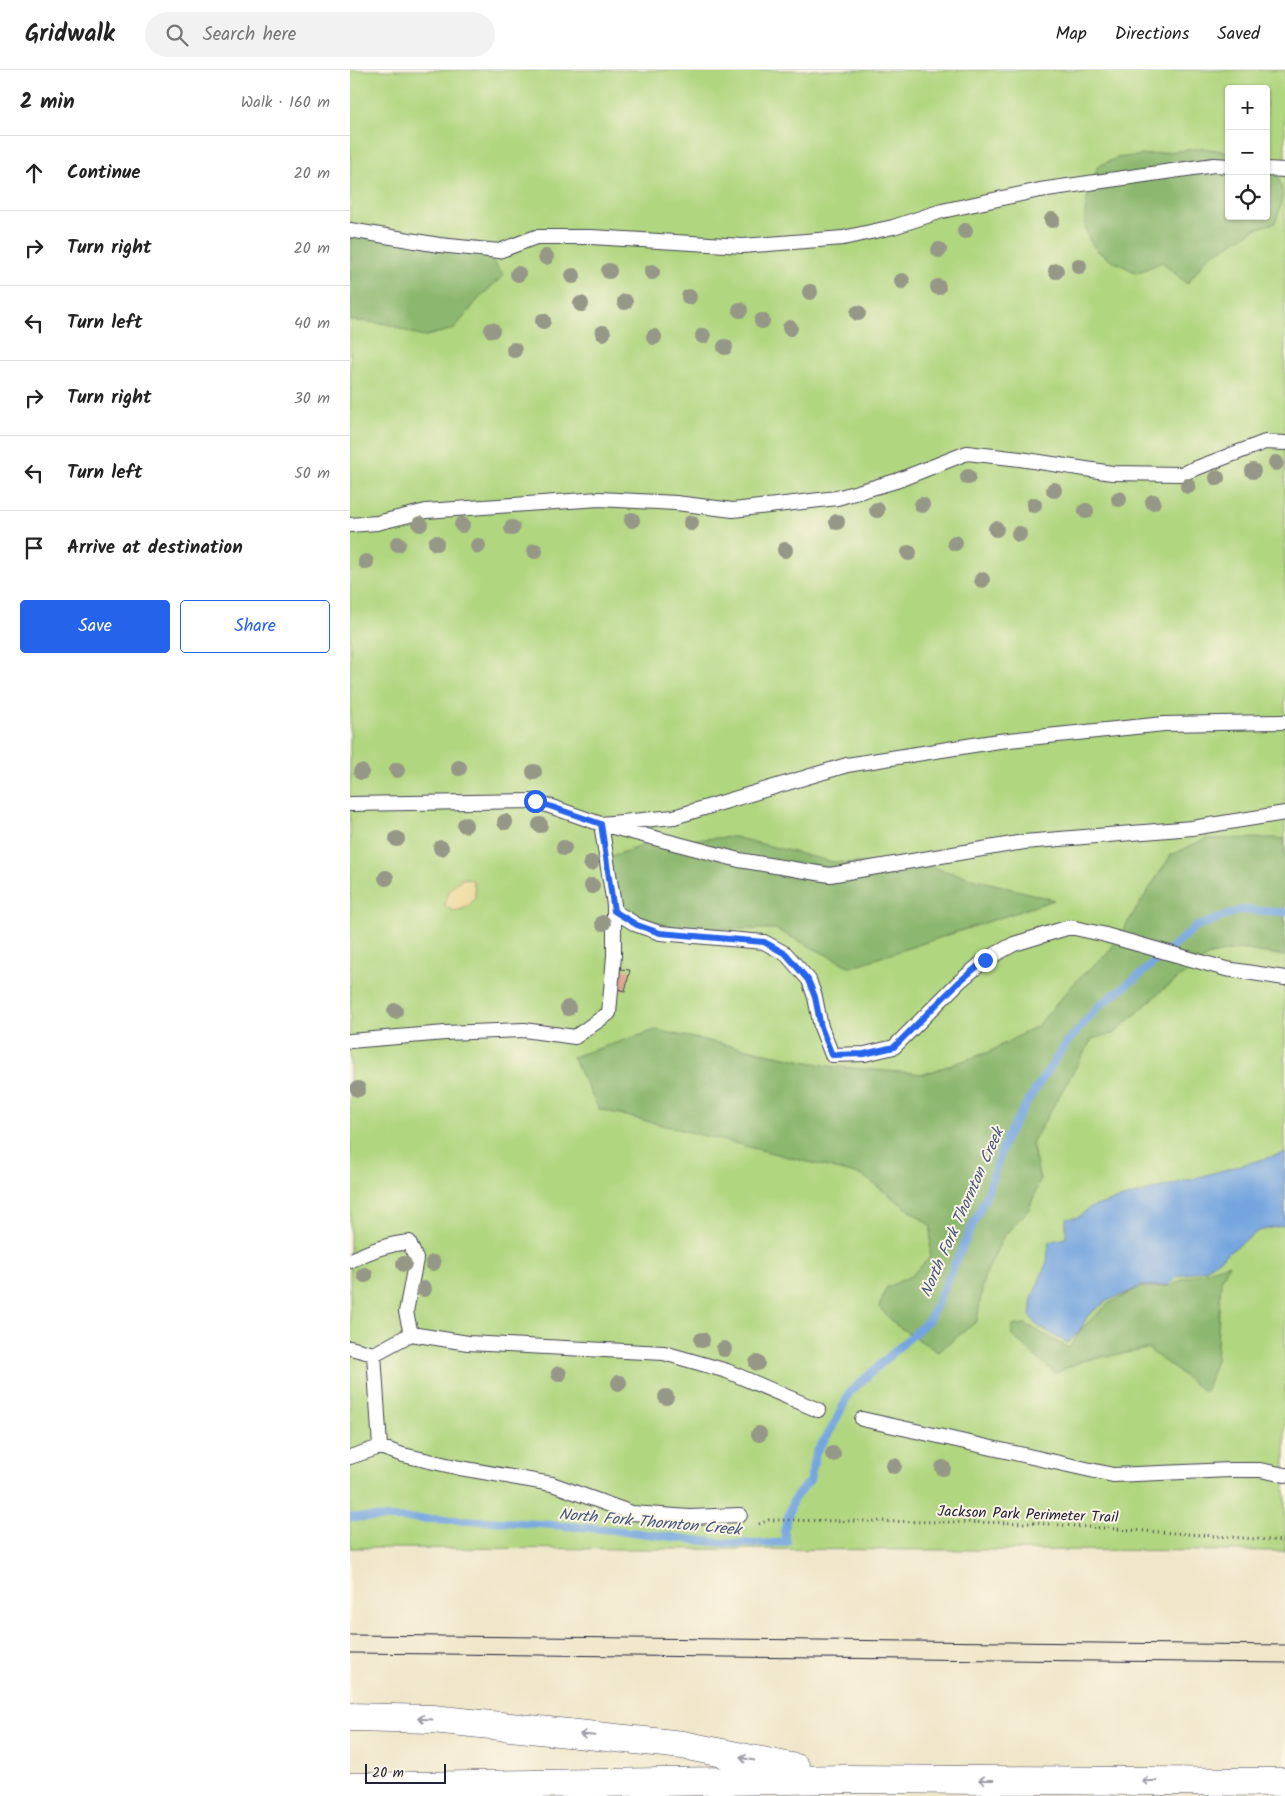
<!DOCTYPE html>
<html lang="en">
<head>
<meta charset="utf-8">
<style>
	body { margin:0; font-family:Kalam,sans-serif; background:#f2f2f2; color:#222 }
	.controls { position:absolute; right:15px; top:15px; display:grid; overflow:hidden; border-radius:5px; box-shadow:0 1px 4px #0004 }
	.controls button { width:45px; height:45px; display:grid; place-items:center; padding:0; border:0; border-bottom:1px solid #e0e0e0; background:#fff; color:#222; font:25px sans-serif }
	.scale { position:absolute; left:15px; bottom:12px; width:81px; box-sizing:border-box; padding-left:5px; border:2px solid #22223b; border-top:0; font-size:14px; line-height:18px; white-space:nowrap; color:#22223b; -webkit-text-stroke:4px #fcf5e5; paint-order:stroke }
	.stop { position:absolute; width:15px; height:15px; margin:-11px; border:4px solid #2563eb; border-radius:50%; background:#fff }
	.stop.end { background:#2563eb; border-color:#fff; box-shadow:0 1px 5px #0008 }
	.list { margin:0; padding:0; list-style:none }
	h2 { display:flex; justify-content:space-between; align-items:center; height:65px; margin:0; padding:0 20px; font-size:21px }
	h2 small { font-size:16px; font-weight:400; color:#767676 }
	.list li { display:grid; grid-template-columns:32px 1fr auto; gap:15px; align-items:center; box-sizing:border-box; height:75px; padding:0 20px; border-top:1px solid #e0e0e0 }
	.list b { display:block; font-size:19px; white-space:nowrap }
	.list em { font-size:16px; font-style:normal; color:#767676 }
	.actions { display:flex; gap:10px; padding:15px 20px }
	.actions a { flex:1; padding:11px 0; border:1px solid #2563eb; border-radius:5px; text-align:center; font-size:18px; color:#2563eb }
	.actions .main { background:#2563eb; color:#fff }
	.icon { flex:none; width:28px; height:28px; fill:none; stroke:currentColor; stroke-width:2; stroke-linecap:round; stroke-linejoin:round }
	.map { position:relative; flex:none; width:935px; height:1726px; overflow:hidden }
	header { display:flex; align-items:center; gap:30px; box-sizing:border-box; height:70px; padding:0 25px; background:#fff; border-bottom:1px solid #e0e0e0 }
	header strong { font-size:24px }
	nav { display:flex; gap:28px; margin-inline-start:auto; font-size:18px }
	.search { width:350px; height:45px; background:#f2f2f2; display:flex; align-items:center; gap:12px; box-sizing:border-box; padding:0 18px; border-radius:28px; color:#767676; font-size:19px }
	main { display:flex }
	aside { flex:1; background:#fff }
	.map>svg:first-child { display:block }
</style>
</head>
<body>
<header>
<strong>Gridwalk</strong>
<div class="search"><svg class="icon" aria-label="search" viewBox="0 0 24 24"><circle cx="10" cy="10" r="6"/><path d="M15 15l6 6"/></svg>Search here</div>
<nav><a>Map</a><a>Directions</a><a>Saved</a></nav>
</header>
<main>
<aside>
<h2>2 min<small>Walk · 160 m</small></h2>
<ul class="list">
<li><svg class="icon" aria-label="ahead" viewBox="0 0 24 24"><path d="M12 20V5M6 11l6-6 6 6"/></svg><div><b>Continue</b></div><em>20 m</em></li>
<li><svg class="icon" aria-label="right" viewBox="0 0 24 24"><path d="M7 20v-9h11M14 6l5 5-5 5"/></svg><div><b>Turn right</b></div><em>20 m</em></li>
<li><svg class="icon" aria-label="left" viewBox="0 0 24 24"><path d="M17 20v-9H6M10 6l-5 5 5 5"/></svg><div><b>Turn left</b></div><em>40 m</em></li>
<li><svg class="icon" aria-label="right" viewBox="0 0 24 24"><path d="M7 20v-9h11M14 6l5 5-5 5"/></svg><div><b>Turn right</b></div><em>30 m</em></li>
<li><svg class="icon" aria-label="left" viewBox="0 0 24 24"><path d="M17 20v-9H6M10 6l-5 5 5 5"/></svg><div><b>Turn left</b></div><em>50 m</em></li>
<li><svg class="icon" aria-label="arrive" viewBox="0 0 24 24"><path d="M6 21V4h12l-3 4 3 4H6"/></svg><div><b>Arrive at destination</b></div></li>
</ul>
<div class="actions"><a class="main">Save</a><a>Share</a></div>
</aside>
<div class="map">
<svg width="935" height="1726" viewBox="0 0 935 1726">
	<rect width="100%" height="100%" fill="#fcf5e5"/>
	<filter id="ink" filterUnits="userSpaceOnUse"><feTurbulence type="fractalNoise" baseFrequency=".02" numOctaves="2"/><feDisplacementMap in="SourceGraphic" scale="10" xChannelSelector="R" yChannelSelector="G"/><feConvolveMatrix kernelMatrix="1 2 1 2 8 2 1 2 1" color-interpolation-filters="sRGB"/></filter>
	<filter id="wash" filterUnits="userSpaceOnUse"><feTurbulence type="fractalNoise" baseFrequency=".0096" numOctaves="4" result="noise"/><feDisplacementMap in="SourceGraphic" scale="20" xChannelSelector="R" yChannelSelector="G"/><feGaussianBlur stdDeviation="1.12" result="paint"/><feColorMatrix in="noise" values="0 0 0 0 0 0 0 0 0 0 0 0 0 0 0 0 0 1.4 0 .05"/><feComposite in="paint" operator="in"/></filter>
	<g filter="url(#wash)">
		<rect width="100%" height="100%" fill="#f0e7cb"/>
		<path fill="#b0d67f" stroke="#697c5d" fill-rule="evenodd" d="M0,0H935V1481L0,1478ZM879,19H916V146H879Z"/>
		<path fill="#8cb76e" stroke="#576c54" d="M852,78L879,82V146H916V92L923,95C935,123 935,124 925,153L905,159L856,189L837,214L812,192L787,203C776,197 763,192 753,185C723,165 737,124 748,96L767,88Z
			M42,163L126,172L154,205L131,226L104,259L72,267L37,254L0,250V164Z
			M384,767L483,792L573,795L704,830L501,897L425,859H325L275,841L249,790L304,772Z
			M924,768L935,769V886L890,879L860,885L810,922L765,963L742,969L682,1073L690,1110L679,1139L653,1167L634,1208L627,1251L588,1282L546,1255L529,1237L536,1218L561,1206L580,1187L581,1156L513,1106L249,1039L222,987L306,960L478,996L574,1004L639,982L687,956L729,908L758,883L821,785L855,769Z
			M879,1194L871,1210L866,1290L855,1322L798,1279L732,1291L706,1303C689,1292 677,1277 661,1265L663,1256L675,1254L719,1278L733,1257L758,1234L790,1217L821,1216L833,1209Z"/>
		<path fill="#eeda9e" stroke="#887e6c" d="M115,808L122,810C131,828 121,839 103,841L95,835C99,821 101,813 115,808Z"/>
		<path fill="#75a5df" stroke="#4c648d" d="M935,1083V1155L908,1161L856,1199L826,1207L819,1215L792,1216L757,1231L738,1245L729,1262L717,1273L688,1256L680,1246L682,1228L697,1192L699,1172L716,1168V1149L729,1147L739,1138L762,1131Z"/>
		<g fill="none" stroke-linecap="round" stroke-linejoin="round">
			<path stroke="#75a5df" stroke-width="8" d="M0,1447C88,1449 175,1451 263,1460C321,1466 378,1478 437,1472L434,1461L443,1430L460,1410L466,1383L482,1358L500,1322L579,1250L637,1124L656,1068L681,1026L715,975L749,936L792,903L845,857L891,840L935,842"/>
		</g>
		<g id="blocks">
			<path fill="#da9e89" d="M270,899L280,900L275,921L267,919Z"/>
		</g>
	</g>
	<g filter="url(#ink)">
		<use href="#blocks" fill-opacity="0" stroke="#414051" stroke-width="1"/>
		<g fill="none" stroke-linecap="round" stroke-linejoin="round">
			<defs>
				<path id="lane" d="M916,99L935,100
					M0,160L89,175L149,181L186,167H241L393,176L493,168L543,157L592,141L690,120L864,95L879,96
					M0,455L27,453L76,441L249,429L326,433L383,440L487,428L546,411L617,383L670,389L762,403L831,404L915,372L935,373
					M935,652L814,654L649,671L497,695L324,747L251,754L389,790L480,805L674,772L842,758L935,743
					M0,734L185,731L251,754L264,835V886L259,943L225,967L174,960L95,963L0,971
					M264,841L287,855L310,863L414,872L436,884L459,910L465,927L471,957L482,985L515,984L544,977L609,912L635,890L664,874L720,857L752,864L876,899L935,908
					M0,1191C19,1181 37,1174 59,1172L66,1189L56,1242L61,1264
					M0,1278L24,1284L30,1377
					M24,1284L61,1264L118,1273L314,1283L377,1301L468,1340
					M512,1349L763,1405L881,1400H910L935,1405
					M0,1387L30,1377L53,1385L110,1398L202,1414L282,1443L340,1447L390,1445"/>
				<path id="highway" d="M0,1647L83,1649L333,1675L446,1698
					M0,1717L496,1709L935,1712"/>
			</defs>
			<use href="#lane" stroke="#414051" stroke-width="16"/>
			<use href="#highway" stroke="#414051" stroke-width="29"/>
			<path stroke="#414051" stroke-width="3" stroke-dasharray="1 4" stroke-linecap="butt" d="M409,1454L419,1450L683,1453L935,1471"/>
			<use href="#lane" stroke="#fff" stroke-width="14"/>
			<use href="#highway" stroke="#fff" stroke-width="28"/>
			<path stroke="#22223b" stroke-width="1" d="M0,1565L935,1575
				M0,1583L935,1593"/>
		</g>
		<g fill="#969887">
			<circle cx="702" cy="150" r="8"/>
			<circle cx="615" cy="161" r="8"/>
			<circle cx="589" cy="180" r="8"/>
			<circle cx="196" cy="187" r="8"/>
			<circle cx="729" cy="196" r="8"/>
			<circle cx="259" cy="201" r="8"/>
			<circle cx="706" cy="201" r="8"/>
			<circle cx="302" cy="202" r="8"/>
			<circle cx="168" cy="204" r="8"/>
			<circle cx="223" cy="206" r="8"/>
			<circle cx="552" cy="211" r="8"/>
			<circle cx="588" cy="217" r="8"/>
			<circle cx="460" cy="222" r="8"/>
			<circle cx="339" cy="227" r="8"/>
			<circle cx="275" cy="232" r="8"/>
			<circle cx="231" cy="234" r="8"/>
			<circle cx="390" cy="240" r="8"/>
			<circle cx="508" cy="243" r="8"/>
			<circle cx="193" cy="251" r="8"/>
			<circle cx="412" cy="251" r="8"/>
			<circle cx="440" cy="258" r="8"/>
			<circle cx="142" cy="260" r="8"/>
			<circle cx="253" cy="263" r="8"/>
			<circle cx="353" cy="266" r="8"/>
			<circle cx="304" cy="267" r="8"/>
			<circle cx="375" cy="277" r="8"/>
			<circle cx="164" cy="280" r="8"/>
			<circle cx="926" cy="393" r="8"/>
			<circle cx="903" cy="401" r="8"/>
			<circle cx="618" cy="407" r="8"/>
			<circle cx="867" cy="408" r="8"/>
			<circle cx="838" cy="416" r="8"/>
			<circle cx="704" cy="420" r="8"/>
			<circle cx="769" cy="429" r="8"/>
			<circle cx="803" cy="432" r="8"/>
			<circle cx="572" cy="435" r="8"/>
			<circle cx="684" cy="435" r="8"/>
			<circle cx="527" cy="440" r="8"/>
			<circle cx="736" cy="441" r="8"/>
			<circle cx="282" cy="450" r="8"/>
			<circle cx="487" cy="452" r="8"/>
			<circle cx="341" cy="453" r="8"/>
			<circle cx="70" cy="454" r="8"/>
			<circle cx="112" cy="455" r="8"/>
			<circle cx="162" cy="458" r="8"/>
			<circle cx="646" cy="459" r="8"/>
			<circle cx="669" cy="464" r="8"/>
			<circle cx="86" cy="473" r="8"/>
			<circle cx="605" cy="473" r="8"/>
			<circle cx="48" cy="474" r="8"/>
			<circle cx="128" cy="476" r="8"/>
			<circle cx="435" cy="480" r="8"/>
			<circle cx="185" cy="481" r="8"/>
			<circle cx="559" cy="483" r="8"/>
			<circle cx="16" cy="492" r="8"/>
			<circle cx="632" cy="510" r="8"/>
			<circle cx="109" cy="698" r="8"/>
			<circle cx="47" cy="700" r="8"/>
			<circle cx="11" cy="702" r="8"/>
			<circle cx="184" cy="702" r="8"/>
			<circle cx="155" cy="752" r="8"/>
			<circle cx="115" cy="755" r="8"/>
			<circle cx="190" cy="755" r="8"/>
			<circle cx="47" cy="769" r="8"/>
			<circle cx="91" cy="778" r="8"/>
			<circle cx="214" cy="778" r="8"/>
			<circle cx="241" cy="793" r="8"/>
			<circle cx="36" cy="808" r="8"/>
			<circle cx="242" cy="816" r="8"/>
			<circle cx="253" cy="853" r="8"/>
			<circle cx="218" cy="938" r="8"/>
			<circle cx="45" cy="941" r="8"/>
			<circle cx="8" cy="1019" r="8"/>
			<circle cx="83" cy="1193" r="8"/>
			<circle cx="54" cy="1194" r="8"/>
			<circle cx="15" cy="1205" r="8"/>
			<circle cx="74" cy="1219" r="8"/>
			<circle cx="352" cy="1270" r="8"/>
			<circle cx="374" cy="1279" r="8"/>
			<circle cx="407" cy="1293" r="8"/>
			<circle cx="209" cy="1304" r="8"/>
			<circle cx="269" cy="1313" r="8"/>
			<circle cx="316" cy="1327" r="8"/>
			<circle cx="409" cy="1364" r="8"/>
			<circle cx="483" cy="1384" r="8"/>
			<circle cx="544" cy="1396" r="8"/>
			<circle cx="593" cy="1398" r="8"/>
		</g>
		<defs><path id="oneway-shaft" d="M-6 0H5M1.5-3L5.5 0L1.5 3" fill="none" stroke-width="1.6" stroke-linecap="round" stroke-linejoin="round" transform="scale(1.25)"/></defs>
		<g stroke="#9c9ca7">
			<use href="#oneway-shaft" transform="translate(75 1649) rotate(-177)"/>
			<use href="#oneway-shaft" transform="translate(237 1665) rotate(-174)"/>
			<use href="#oneway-shaft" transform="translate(397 1689) rotate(-168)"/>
			<use href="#oneway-shaft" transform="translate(636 1710) rotate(-180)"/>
			<use href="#oneway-shaft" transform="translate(799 1711) rotate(-180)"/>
		</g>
	</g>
	<g fill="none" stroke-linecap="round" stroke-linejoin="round" filter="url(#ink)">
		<path stroke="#2563eb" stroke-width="6" d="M185,731L251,754L264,841L287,855L310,863L414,872L436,884L458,910L465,927L471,957L482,985L514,984L544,977L609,912L635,890"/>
	</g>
	<g text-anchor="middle" stroke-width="4" stroke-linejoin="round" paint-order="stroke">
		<g font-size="15" fill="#22223b" stroke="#fcf5e5">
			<text transform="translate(678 1444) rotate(2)" y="5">Jackson Park Perimeter Trail</text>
		</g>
		<g font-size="16" font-style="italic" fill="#43567d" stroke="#fcf5e5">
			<text transform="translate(611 1142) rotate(-66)" y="6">North Fork Thornton Creek</text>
			<text transform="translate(300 1451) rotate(5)" y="6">North Fork Thornton Creek</text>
		</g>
	</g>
</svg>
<div class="controls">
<button>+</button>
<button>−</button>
<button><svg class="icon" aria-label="locate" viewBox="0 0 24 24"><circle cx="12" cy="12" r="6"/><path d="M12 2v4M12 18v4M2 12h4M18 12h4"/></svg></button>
</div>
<div class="scale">20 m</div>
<div class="stop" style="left:185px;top:731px"></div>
<div class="stop end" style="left:635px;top:890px"></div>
</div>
</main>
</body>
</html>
